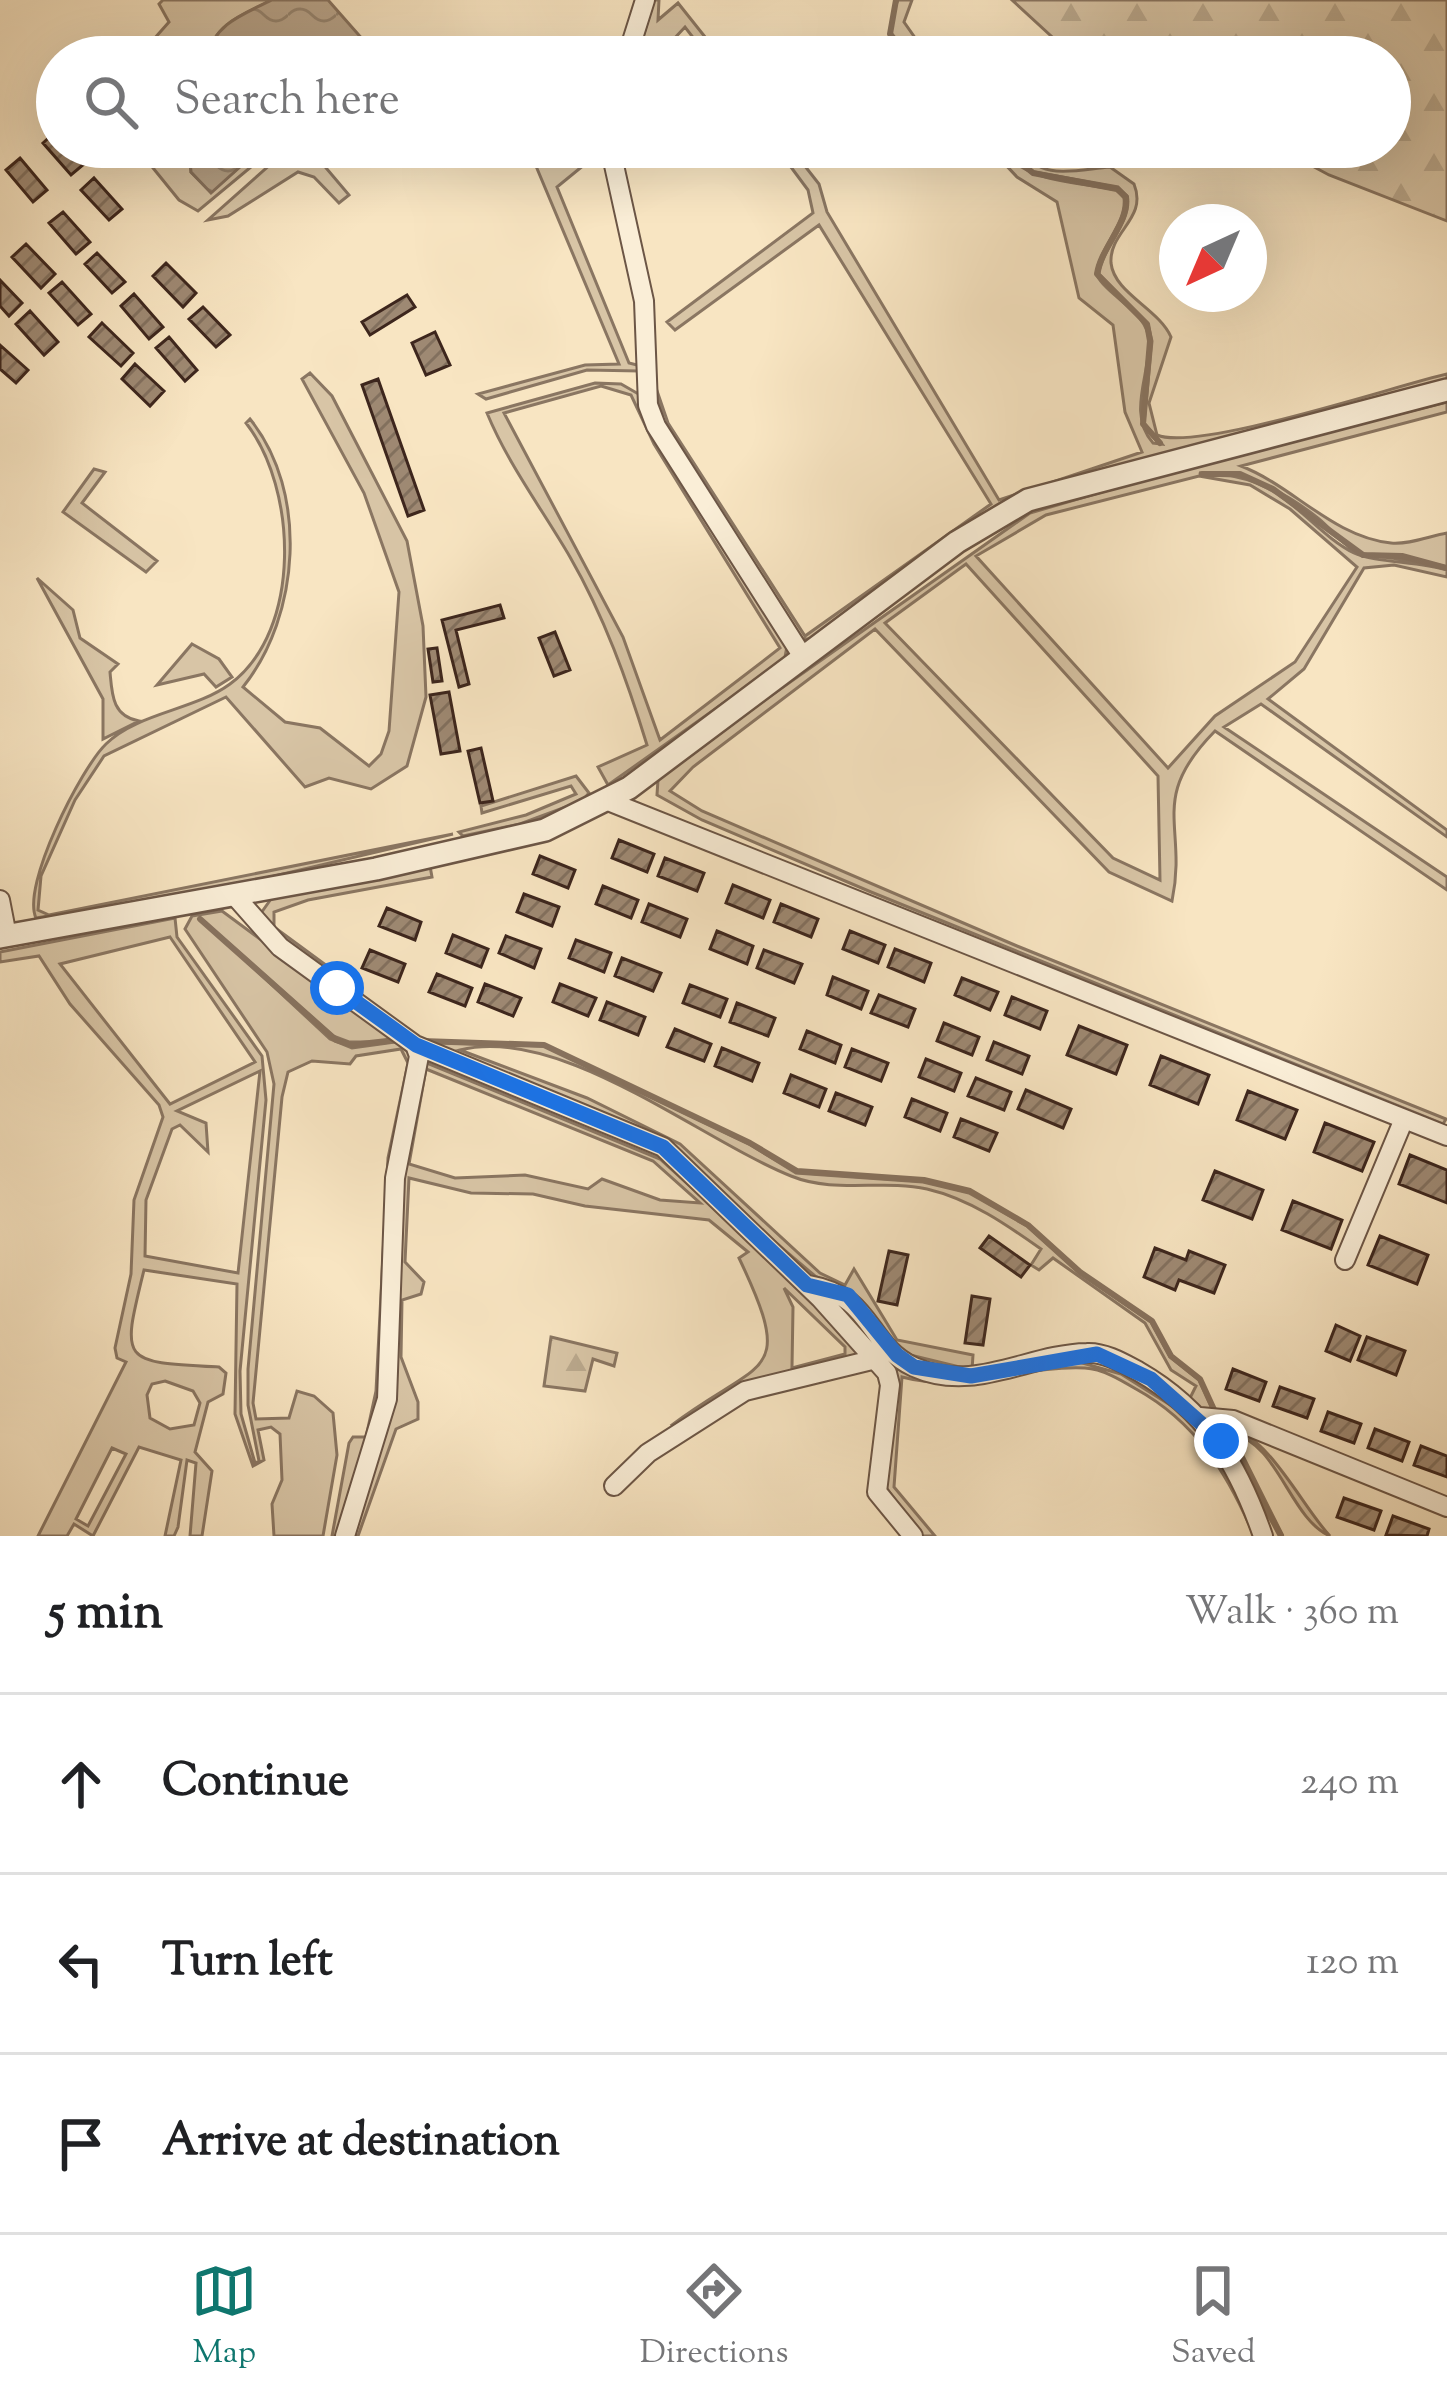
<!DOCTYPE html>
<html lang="en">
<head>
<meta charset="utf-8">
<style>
	body { margin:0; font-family:"Sorts Mill Goudy",serif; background:#f6f6f6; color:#202124 }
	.compass { position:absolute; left:1159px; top:204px; width:108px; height:108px; border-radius:50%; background:#fff; box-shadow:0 12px 48px #0002; rotate:224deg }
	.stop { position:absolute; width:36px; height:36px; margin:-27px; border:9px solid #1a73e8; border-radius:50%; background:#fff }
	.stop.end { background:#1a73e8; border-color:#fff; box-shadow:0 3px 12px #0008 }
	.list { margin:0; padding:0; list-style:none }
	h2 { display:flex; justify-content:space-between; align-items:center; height:156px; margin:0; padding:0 48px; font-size:51px }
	h2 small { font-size:39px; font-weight:400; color:#757577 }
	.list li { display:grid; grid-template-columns:78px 1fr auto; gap:36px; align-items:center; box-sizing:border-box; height:180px; padding:0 48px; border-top:3px solid #e0e0e0 }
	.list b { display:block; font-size:45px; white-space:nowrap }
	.list em { font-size:39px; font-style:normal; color:#757577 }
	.icon { flex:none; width:66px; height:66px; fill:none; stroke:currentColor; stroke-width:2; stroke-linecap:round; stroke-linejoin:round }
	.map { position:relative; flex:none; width:1447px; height:1536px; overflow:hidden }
	.search { position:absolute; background:#fff; box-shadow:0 12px 48px #0002; left:36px; right:36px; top:36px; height:132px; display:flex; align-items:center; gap:30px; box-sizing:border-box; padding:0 42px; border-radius:66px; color:#757577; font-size:45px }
	.sheet { height:696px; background:#fff }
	nav { display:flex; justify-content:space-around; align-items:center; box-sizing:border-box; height:168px; border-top:3px solid #e0e0e0; background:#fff; font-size:33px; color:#757577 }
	nav a { display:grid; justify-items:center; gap:6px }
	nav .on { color:#0f766e }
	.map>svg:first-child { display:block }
</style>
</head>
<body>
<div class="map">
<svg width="1447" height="1536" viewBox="0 0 1447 1536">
	<defs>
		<pattern id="forest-firs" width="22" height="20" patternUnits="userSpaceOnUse" patternTransform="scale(3)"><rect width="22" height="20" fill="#d8c5a6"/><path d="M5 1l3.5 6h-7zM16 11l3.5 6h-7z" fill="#baa98e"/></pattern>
		<pattern id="water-waves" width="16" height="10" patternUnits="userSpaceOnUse" patternTransform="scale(3)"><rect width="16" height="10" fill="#b8a48a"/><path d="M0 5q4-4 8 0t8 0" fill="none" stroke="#978570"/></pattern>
		<pattern id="building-hatch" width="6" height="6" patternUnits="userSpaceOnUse" patternTransform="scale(3)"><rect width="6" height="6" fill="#9e8973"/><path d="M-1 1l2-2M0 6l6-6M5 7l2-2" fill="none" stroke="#82705e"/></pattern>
	</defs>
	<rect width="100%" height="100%" fill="#f8e5c2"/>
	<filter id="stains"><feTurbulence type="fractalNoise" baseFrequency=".00167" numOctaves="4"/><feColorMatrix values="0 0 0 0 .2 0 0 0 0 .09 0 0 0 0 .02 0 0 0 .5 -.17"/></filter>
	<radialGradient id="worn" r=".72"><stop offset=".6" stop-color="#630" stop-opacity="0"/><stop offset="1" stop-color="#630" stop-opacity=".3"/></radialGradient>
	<path fill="#d8c5a6" stroke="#8a7662" stroke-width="3" fill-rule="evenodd" d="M163,0H272C244,14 213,24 208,57H138L169,22L159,4Z
		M654,0H659L658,20L678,3L721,57H708L685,27L657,57H637Z
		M898,0H912L904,22L923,49L944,57C903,57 878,45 898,0Z
		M136,147H189L191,172L211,192L262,147H275L198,211L179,200Z
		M290,147H340L321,162L349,195L339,203L314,177L298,172L228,216L208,220Z
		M528,147H606L557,187L629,363L641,366L639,371L587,370L486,399L478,394L585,365L619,364Z
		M776,147H790L819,184L827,212L999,500L1142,452L1125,412L1113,325L1079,298L1057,202L1017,177L989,147H1000C1025,184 1077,181 1117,190L1124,198C1127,223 1100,247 1096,274C1109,298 1148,312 1149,341C1150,375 1127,414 1153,443L1162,444L1144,423L1152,341L1148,324L1099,274C1103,246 1132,222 1127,196L1118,187L1034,172L1003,147H1021C1037,183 1079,169 1110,167L1134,184C1148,219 1109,231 1111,263C1114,293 1159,309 1171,337L1149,403L1157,435C1198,452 1394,386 1447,374V382L1032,490L995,507L810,639H802L665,428L655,385L668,423L805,636L991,504L819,225L675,330L667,322L813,213L808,190Z
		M310,373L332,396L407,541L423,626L426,697L407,766L371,789L329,778L305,787L226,697L104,756L75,800L41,876L38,910L49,915L453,834L227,887L36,918C21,886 81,768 106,744C137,713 195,710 230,684C303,630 297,488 246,423L250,419C309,492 300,616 243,687L285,722L320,728L369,766L381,754L389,731L399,592L364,493L302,379Z
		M595,383L621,384L642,396L787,646L785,657L773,668L608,785L598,767L647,745C627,680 604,616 570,557C542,509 508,464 487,413ZM601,386L631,395L654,444L780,648L660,740L623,637L504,413Z
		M1447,402V412L1241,466C1293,486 1333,537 1391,543C1408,545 1430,536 1447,533V567C1420,558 1374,560 1354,550C1340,542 1331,529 1319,519C1281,488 1247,474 1199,473C1211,478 1229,473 1244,478C1294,494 1316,534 1354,553C1375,563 1419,561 1447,570V577L1394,565L1364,568L1304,669L1268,699L1447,830V837L1261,704L1224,727L1447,877V890L1215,731C1147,800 1188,825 1172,901L1109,872L875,629L693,767L670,791L702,811L1017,946L1446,1119L1443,1124L871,892L702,820L657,795L658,780L671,766L1030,513L1191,466ZM1199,476L1250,485L1290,509L1357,567L1295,662L1215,716L1168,768L976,556L1046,515ZM966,564L1158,776L1160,880L1113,858L885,623Z
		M94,469L105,472L82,503L157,561L146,572L63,512Z
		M37,578L73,610L80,638L118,664L110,672C112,694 112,716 139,721L103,739V699Z
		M192,644L219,659L232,677L216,687L204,674L157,685Z
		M576,776L589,793L582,801L520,824L463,836L459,832L526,815L576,794L571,786L482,813L481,806Z
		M430,866L432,877L308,900L274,912V927L353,985L348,991L277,939L259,916L271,899Z
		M222,911L412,1052L383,1398L340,1536H332L349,1443L353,1437H366L376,1391L388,1158L408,1063L401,1049L356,1056L350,1064L312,1061L288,1072L282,1097L253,1403L256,1419L289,1418L297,1391L314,1396L333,1413L337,1455L323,1536H274L272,1504L282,1480L280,1434L271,1427L258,1430L264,1460L253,1466L235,1414L237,1284L144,1270C121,1363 120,1362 219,1367L226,1373L223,1394L208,1402L195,1452L212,1471L202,1536H190L196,1463L187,1460L178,1527L174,1536H165L181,1460L139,1447L93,1536L74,1524L67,1536H38L126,1362L117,1358L115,1348L131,1274L134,1200L163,1117L159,1105L70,1004L39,956L0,962V952L175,918L177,937L262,1056L266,1100L240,1371L241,1414L255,1463L259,1461L248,1405V1369L274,1084L267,1052L185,929L192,916ZM199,917L333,1036L349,1042H395L352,1048L330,1039ZM170,937L255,1062L170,1104L60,964ZM260,1071L238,1273L145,1256L146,1200L172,1129L180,1125L208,1152L206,1123L177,1111ZM165,1381L193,1391L200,1403L194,1425L170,1429L150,1418L147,1395L152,1384ZM112,1448L126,1454L88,1526L76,1519Z
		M419,1042L544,1046L749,1144L796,1173L923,1182L969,1193L1027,1226L1080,1273L1151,1322L1170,1357L1199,1380L1215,1415L1188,1402L1196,1386L1171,1370L1145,1323L1053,1258L1039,1270L1031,1265L1041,1249C1007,1225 970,1199 927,1189C882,1179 835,1194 791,1176C699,1139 561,1025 460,1050L587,1098L680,1144L820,1273L845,1285L854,1269L897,1340L973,1355L972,1370L906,1354L843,1289L815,1276L748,1219L679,1151Z
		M422,1061L660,1159L785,1272L866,1358L776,1379L677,1430L672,1425C762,1357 797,1380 739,1258L748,1252L709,1220L585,1206L533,1194L471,1193L409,1178L405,1262L424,1282L421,1294L402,1300L401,1357L418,1402V1419L396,1429L358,1536H349L387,1424L395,1230ZM426,1069L653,1161L700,1203L660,1200L602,1179L588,1189L525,1175L455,1178L409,1164ZM784,1288L845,1347V1354L792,1368L793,1307Z
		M822,1292L831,1293L896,1359L1001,1375L1079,1362L1121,1374L1202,1425L1221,1452L1254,1536C1228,1474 1196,1422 1136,1389C1121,1380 1103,1369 1085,1368C1020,1365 972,1395 902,1377L894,1487L935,1536H921L883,1483L893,1386Z
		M1232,1430C1268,1435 1304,1509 1330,1536C1290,1519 1278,1442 1232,1434L1283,1536L1228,1433Z"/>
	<path fill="url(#forest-firs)" stroke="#8a7662" stroke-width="3" d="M1012,0H1447V221L1329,175L1277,147H1390V57H1074Z
		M551,1337L617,1353L614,1366L593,1359L585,1391L544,1386Z"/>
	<path fill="url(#water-waves)" stroke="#87725e" stroke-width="3" d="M272,0H328L365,42V57H208C213,24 244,14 272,0Z
		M189,147H262L211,193L191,172Z"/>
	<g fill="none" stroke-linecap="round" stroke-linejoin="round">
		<path stroke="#87725e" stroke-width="6" d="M896,0L890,34L909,57
			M1001,147L1033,173L1117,189L1126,197C1130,222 1101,247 1097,274L1147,324L1150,341L1143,424L1160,443
			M1202,474H1240L1273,489L1363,555L1402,556L1447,568
			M200,919L336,1040L352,1045L396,1040
			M422,1041L544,1045L750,1143L797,1171L924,1180L970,1191L1028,1225L1080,1272L1152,1321L1171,1356L1200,1379L1216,1414
			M1226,1434L1281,1536"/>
	</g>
	<path fill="url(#building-hatch)" stroke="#3d261d" stroke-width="3" d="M56,131L57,147H70L84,164L71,175L43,143Z
		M20,158L47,190L33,202L6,170Z
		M94,178L122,209L109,220L81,190Z
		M63,212L90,242L76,254L49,223Z
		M26,244L55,274L41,288L12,257Z
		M97,253L125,282L112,293L85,264Z
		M166,263L196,293L183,307L153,276Z
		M0,280L22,303L9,316L0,306Z
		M62,282L91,314L78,325L49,293Z
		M134,294L163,327L149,339L121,306Z
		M407,295L415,307L370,335L362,322Z
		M203,307L230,335L216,347L189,319Z
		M30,311L58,342L44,355L16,324Z
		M102,323L133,353L121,366L89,337Z
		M435,332L450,365L426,375L412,343Z
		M169,337L197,370L185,381L156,348Z
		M0,345L28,370L16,383L0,369Z
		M135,364L164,391L150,406L122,379Z
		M378,379L424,510L408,516L362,385Z
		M500,605L504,618L456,630L469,684L459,687L442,620Z
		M555,632L570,670L554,676L539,638Z
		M437,648L442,681L433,682L428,649Z
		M449,692L460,751L441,754L430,695Z
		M481,748L493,801L480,803L468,751Z
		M619,840L654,854L647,872L612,858Z
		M540,856L575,870L568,888L533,874Z
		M665,858L704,873L697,891L658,876Z
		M733,885L770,900L763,918L726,903Z
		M603,886L638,900L631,918L596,904Z
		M524,894L559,907L552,926L517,912Z
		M649,904L687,919L680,937L642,922Z
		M781,904L818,919L811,937L774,922Z
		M387,908L421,922L415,940L379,926Z
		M717,931L753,946L747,964L710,949Z
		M850,931L885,945L878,963L843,949Z
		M453,935L488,949L481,967L446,953Z
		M506,936L541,949L534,968L499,953Z
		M576,940L611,953L604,972L569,958Z
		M895,949L931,963L924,982L888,967Z
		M370,950L405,964L398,982L362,968Z
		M764,950L802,964L794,983L757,968Z
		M622,958L661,973L653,991L615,976Z
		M437,974L472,988L465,1006L429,992Z
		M833,977L868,991L861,1009L827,995Z
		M962,978L998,992L990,1010L955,995Z
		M485,984L521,998L513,1016L478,1002Z
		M560,984L596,998L588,1016L553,1002Z
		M690,985L727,999L720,1017L683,1003Z
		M879,995L915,1009L908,1027L871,1013Z
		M1012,997L1047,1011L1040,1029L1005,1015Z
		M607,1002L645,1017L638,1035L600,1020Z
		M737,1003L775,1018L768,1036L730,1022Z
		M944,1023L979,1037L972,1055L937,1041Z
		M1079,1026L1127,1045L1116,1074L1067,1055Z
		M675,1029L711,1044L704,1061L667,1047Z
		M807,1031L841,1045L835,1063L800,1049Z
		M994,1042L1029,1056L1022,1074L987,1060Z
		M722,1048L759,1063L752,1081L715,1066Z
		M852,1049L888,1063L881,1081L845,1067Z
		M1161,1056L1209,1075L1198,1104L1150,1085Z
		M926,1059L961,1073L954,1091L919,1077Z
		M791,1075L826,1089L819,1107L784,1093Z
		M976,1078L1011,1092L1004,1110L968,1096Z
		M1026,1090L1071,1109L1063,1128L1018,1109Z
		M1248,1091L1297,1110L1285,1139L1237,1120Z
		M836,1093L872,1107L865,1125L829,1111Z
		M912,1099L947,1113L940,1131L905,1117Z
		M961,1119L997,1133L989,1151L954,1137Z
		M1325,1123L1374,1142L1362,1171L1314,1152Z
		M1410,1155L1447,1170V1203L1399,1184Z
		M1215,1171L1263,1190L1252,1219L1203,1200Z
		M1293,1201L1342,1220L1331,1249L1282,1230Z
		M989,1236L1030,1265L1021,1277L980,1248Z
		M1380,1236L1428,1255L1417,1284L1368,1265Z
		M1155,1248L1186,1260L1189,1251L1225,1265L1214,1293L1179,1280L1175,1290L1144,1277Z
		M889,1251L908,1255L897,1305L878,1301Z
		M972,1296L990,1299L983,1345L965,1343Z
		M1336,1325L1360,1336L1350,1361L1326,1351Z
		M1367,1337L1405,1351L1396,1375L1358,1360Z
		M1233,1369L1266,1382L1259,1401L1226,1389Z
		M1280,1387L1314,1399L1307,1418L1273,1406Z
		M1328,1412L1361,1424L1354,1443L1321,1431Z
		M1375,1429L1409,1442L1402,1461L1368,1448Z
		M1421,1446L1447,1456V1477L1414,1465Z
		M1344,1498L1381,1511L1374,1530L1337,1517Z
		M1393,1516L1429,1529L1427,1536L1386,1535Z"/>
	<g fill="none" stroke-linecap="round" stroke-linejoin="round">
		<defs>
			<path id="minor" d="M627,57L645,0
				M610,147L644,301L648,405L656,426L803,657
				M608,801L1447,1136
				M234,895L280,947L415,1045L663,1147L820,1298L887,1373L890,1385L877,1492L913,1536
				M0,900L7,936
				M1345,1260L1404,1119
				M809,1285C874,1296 866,1345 914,1367C974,1394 1028,1354 1087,1353C1104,1352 1123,1363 1138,1371C1206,1410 1238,1464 1263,1536
				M1200,1417L1233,1420L1447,1507
				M614,1486L648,1453L745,1391L876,1359
				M345,1536L387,1399L395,1178L419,1056L415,1045"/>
			<path id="tertiary" d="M0,937L376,869L545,830L629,788L957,542L1028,500L1447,390"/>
		</defs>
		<use href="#minor" stroke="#6c5646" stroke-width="22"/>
		<use href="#tertiary" stroke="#6c5646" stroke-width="26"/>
		<use href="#minor" stroke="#faeed7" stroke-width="18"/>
		<use href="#tertiary" stroke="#faeed7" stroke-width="21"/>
	</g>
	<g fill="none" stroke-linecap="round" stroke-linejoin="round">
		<path stroke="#1a73e8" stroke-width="15" d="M337,988L416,1045L663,1147L807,1285L848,1295L897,1355L914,1367L971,1376L1097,1354L1151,1379L1221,1441"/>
	</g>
	<rect width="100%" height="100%" filter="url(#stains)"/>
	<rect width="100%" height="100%" fill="url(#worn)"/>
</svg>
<svg class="compass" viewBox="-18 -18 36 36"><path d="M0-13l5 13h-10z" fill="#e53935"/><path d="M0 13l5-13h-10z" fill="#757577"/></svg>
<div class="stop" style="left:337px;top:988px"></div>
<div class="stop end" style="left:1221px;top:1441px"></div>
<div class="search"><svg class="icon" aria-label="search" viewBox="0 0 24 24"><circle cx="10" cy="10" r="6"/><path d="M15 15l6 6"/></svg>Search here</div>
</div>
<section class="sheet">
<h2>5 min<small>Walk · 360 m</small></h2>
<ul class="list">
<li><svg class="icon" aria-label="ahead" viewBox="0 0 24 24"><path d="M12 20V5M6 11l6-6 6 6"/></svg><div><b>Continue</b></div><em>240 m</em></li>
<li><svg class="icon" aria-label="left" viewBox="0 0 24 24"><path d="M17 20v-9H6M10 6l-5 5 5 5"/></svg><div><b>Turn left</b></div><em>120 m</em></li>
<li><svg class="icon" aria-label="arrive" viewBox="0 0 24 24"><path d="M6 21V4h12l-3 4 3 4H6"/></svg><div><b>Arrive at destination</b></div></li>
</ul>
</section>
<nav>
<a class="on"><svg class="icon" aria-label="map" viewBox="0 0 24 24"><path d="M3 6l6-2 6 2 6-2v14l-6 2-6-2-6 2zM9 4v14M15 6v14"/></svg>Map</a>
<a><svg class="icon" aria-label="directions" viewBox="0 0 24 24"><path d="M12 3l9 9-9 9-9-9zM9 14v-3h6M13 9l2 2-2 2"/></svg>Directions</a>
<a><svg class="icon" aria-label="saved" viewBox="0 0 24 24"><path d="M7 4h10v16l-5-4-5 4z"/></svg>Saved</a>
</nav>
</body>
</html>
